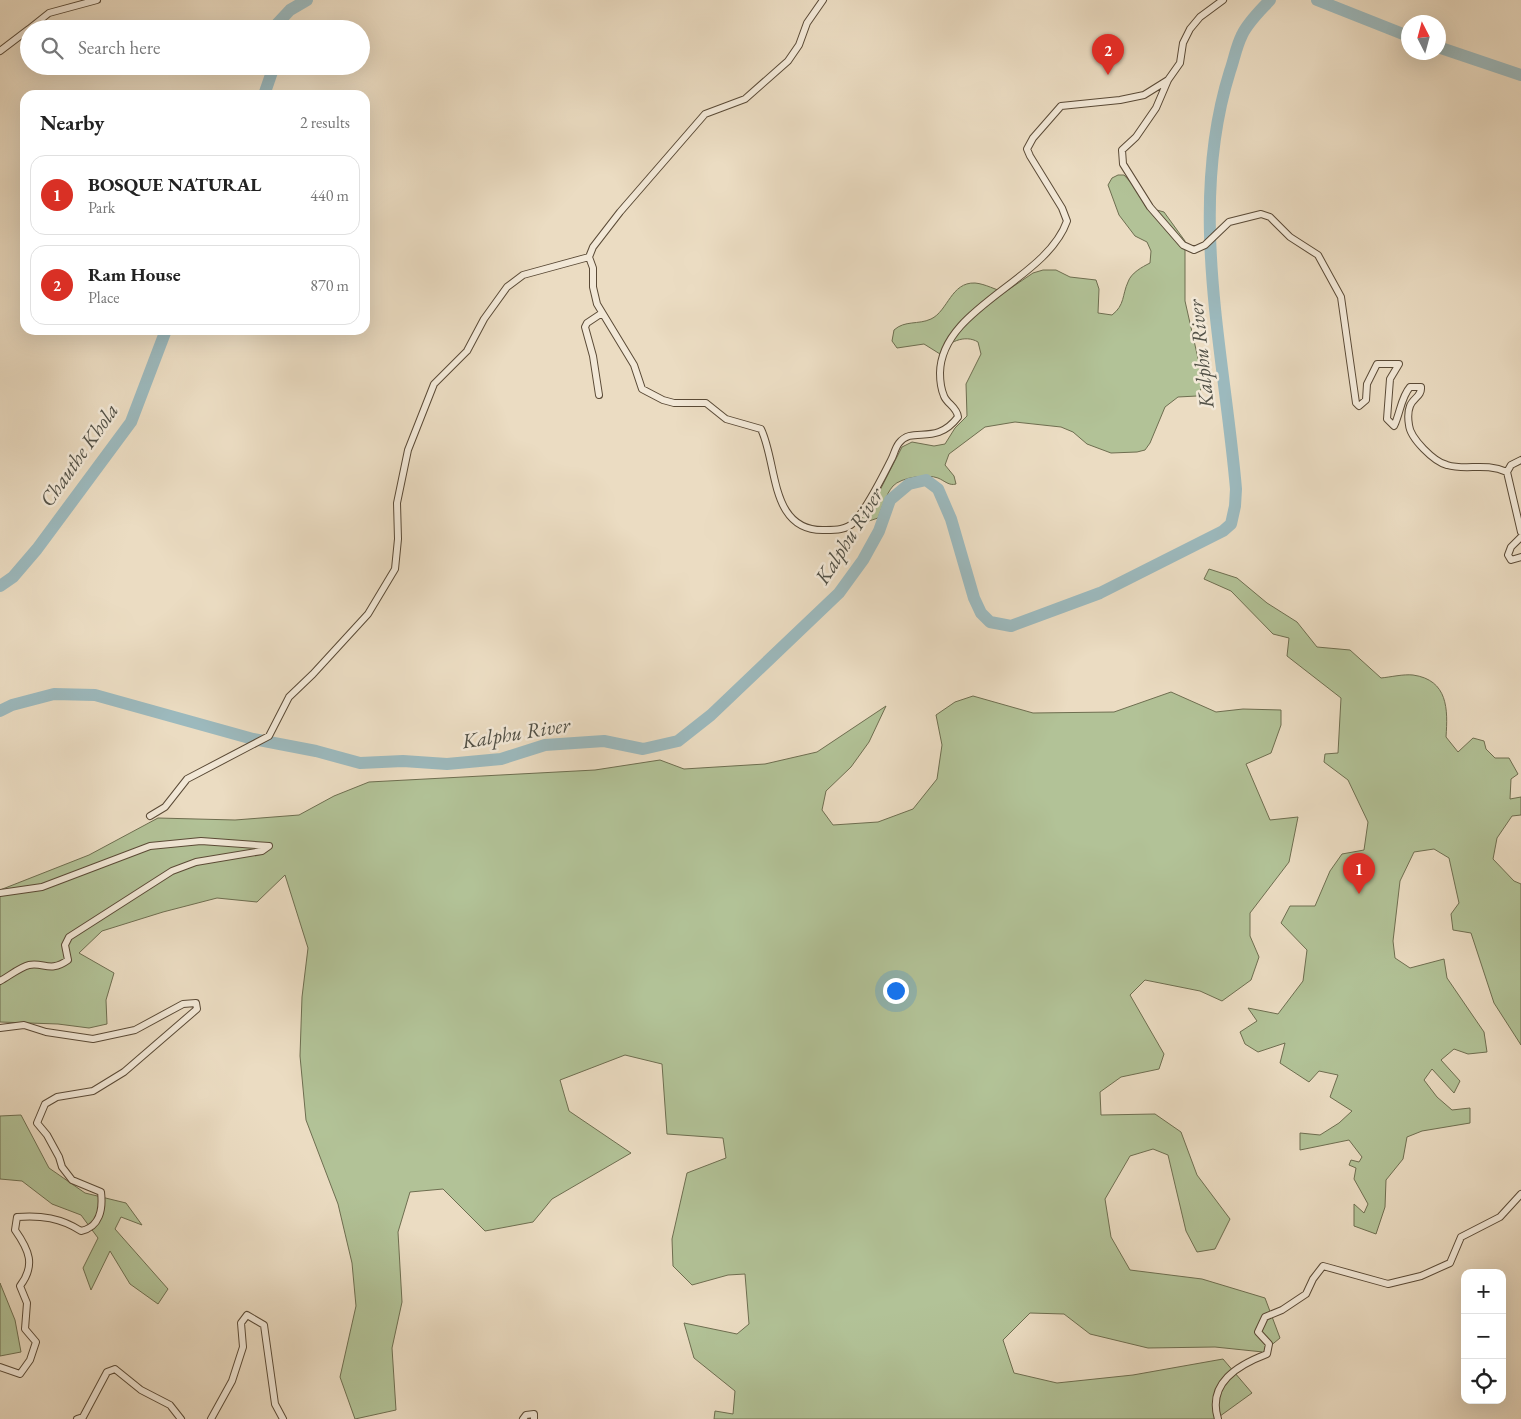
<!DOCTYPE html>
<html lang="en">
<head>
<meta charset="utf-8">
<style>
	body { margin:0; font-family:"EB Garamond",serif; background:#f2f2f2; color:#222 }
	.controls { position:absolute; right:15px; bottom:15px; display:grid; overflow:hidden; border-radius:10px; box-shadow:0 5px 20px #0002 }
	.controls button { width:45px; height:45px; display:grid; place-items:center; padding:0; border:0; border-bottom:1px solid #e0e0e0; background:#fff; color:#222; font:25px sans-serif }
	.compass { position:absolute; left:1401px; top:15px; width:45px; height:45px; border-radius:50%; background:#fff; box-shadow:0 5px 20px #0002; rotate:354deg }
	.you { position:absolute; left:895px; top:990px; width:18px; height:18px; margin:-12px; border:4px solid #fff; border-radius:50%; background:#1a73e8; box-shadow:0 0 0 8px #1a73e833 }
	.badge { display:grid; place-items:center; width:32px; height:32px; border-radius:50%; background:#d93025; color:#fff; font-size:16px; font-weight:700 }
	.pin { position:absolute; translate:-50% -41px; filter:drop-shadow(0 1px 2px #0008) }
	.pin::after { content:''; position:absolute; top:26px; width:18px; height:15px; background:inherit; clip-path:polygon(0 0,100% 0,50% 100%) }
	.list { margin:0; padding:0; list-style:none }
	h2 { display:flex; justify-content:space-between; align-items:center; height:65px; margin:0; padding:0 20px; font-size:21px }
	h2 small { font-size:16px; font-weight:400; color:#767676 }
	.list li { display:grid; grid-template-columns:32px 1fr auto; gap:15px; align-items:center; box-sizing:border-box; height:80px; margin:0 10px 10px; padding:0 10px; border:1px solid #e0e0e0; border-radius:15px }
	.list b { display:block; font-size:19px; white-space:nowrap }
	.list p { margin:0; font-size:16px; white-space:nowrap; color:#767676 }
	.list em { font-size:16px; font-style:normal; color:#767676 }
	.icon { flex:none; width:28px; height:28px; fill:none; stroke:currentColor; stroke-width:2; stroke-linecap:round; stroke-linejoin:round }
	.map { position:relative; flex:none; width:1521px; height:1419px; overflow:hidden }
	.search { position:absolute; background:#fff; box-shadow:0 5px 20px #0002; left:20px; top:20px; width:350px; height:55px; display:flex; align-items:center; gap:12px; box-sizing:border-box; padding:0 18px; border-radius:28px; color:#767676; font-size:19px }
	.panel { position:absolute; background:#fff; box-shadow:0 5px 20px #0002; left:20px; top:90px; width:350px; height:245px; border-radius:15px }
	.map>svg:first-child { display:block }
</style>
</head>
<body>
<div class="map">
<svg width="1521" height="1419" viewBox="0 0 1521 1419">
	<rect width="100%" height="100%" fill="#ebdcc2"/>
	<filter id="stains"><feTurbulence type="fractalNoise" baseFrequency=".004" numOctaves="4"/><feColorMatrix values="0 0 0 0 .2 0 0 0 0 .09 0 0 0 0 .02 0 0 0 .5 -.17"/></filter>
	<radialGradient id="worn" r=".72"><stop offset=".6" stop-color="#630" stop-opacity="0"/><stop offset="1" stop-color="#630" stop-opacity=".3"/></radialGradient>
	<path fill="#b2c297" stroke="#6e6e50" d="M1118,175H1124L1135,187L1146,207L1164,212L1185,241V301L1202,376V387L1197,396L1178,397L1165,407L1150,443L1145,450L1137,452L1111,453L1087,444L1073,432L1061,427L1015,422L985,427L949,454L945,465L954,476L956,484C949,486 945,481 938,478C928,474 901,477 893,486C886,494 882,508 878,518L863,523L862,518L864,512L878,494L902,447L912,442L934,446L945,444L955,428L967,416L966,384L981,354L978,342C965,334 947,342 940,354L924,344L897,348L892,341L894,330C905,320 918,325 931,319C948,311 951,282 975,283C986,284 995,290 1005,292L1033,273L1043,270H1056L1070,277L1096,280L1099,289L1098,313L1112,315C1125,305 1122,295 1128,282C1131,273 1142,267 1150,263L1151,251L1147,242L1135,236L1119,215L1108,185L1112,178Z
		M1209,569L1237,578L1267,603L1297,622L1317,647L1350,650L1381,678C1391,677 1403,674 1413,675C1448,680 1448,709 1446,737L1458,752L1473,738L1484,741L1486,749L1495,758H1509L1518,774L1511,779L1510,799L1521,797V815L1512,816L1497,838L1493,859L1514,881L1521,884V1045L1494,1003L1471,933L1453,930L1451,914L1459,903L1449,858L1434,849L1414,852L1400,881L1393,941L1395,958L1410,968L1444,959L1447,978L1484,1032L1487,1052L1468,1054L1454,1049L1441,1060L1460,1081L1454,1093L1432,1069L1424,1080L1437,1097L1452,1110L1470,1108V1123L1422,1131L1407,1137L1403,1159L1386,1180L1385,1207L1376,1234L1354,1226V1204L1364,1213L1368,1204L1354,1179L1356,1168L1349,1165L1351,1160L1359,1162L1362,1157L1349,1140L1300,1150V1133L1320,1135L1339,1123L1352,1111L1330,1097L1338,1075L1319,1071L1309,1082L1280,1063L1285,1043L1258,1052L1245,1044L1240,1032L1257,1021L1248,1008L1278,1014L1303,981L1307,950L1281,923L1290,906H1315L1330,871L1342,854L1364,850L1368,822L1348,780L1324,762L1325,754L1338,753L1341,698L1287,656L1289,638L1273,634L1231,591L1204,579Z
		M1171,692L1216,712L1243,709L1281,710V725L1271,753L1246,764L1270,820L1298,817L1289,862L1250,913V936L1259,957L1251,980L1222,1001L1200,991L1145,980L1130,995L1164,1054L1159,1069L1121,1077L1100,1092L1101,1115L1155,1114L1181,1132L1197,1175L1230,1219L1215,1249L1197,1252L1186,1231L1168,1155L1153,1149L1130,1156L1105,1199L1111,1237L1130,1270L1202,1279L1265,1298L1280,1338L1263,1352L1215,1347L1148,1348L1090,1334L1064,1314L1030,1313L1003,1340L1014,1373L1057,1383L1133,1375L1223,1359L1252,1393L1216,1419H714L715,1411L733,1414L735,1391L694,1358L684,1323L737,1334L749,1324L745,1274L728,1275L692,1285L673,1266L672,1239L687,1173L726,1158L723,1138L667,1134L662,1064L625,1055L560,1080L569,1111L631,1153L552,1199L533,1222L485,1231L443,1189L410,1192L398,1232L402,1302L392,1348L396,1410L355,1419L340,1377L356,1306L352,1263L338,1204L306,1120L300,1056L302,997L308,948L285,875L257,902L217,898L163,912L102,931L79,953L114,973L106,1000L107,1024L89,1028L58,1024L0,1022V890L89,855L158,818L235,820L299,815L334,796L369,782L595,770L660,760L684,769L765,764L817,752L886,706L869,742L851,767L826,791L822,810L833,825L878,822L913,809L937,779L942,745L936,715L955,702L973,696L1033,713L1114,712Z
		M21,1115L49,1168L85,1193L126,1203L142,1225L121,1217L115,1229L168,1289L158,1304L130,1284L110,1251L91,1290L83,1268L98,1238L81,1215L52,1204L22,1181L0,1179V1116Z
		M0,1283L15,1320L21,1352L0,1356Z"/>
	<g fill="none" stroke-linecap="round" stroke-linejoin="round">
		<path stroke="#9cb9bd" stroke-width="12" d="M1317,0L1408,36
			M276,29V25L290,10L307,0
			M1438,47L1521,75
			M264,95L274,66
			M0,586L13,577L37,549L131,422L166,330
			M0,711L12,705L54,694L95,695L253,739L316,751L360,763L403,761L447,764L501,759L545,745L604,741L643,749L678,741L711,715L839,593L863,560L879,531L890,500L909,484L926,480L938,489L951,519L974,598L981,613L990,622L1011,626L1100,593L1223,531L1231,524L1235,506L1236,489C1224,350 1187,208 1230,71C1234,60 1236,47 1242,35C1248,22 1260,11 1270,0"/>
		<defs>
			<path id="minor" d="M823,0L807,23L799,45L788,61L745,99L705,114L620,212L593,247L589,257L593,268V287L597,304L634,365L642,389L663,400L674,403H706L726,419L761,429C778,464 769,533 826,530C835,530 847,530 854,522C867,508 882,478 891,460C894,455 895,448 899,443C913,425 935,447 958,417C957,407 947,404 944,396C941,389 940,380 940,373C941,307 1046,281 1067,221L1062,208L1030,156L1027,149L1033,138L1061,106L1120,100L1144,95L1168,80
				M1223,0L1200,17L1190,29L1183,43L1180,63L1168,80L1156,108L1136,137L1122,150L1123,164L1150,207L1183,245L1194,250L1205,245L1229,222L1261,214L1270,217L1290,237L1318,255L1341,297L1356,403L1359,406L1366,400L1367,384L1377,364H1399L1390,379L1387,419L1394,426C1400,414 1401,397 1410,387H1421C1422,396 1413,398 1410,406C1408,411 1408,419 1409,425C1410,438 1434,462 1447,465C1467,471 1484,462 1507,472L1521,532
				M29,29L49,13L97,0
				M0,51L29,29
				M599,395L593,356L585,327L587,323L602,313
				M1507,472L1511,465L1521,460
				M1521,537L1511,547L1508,555L1511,560L1521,557
				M150,816L165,807L187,779L269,736L289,697L313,674L368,614L395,569L398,539L397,503L408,450L434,384L467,351L484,319L507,287L523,275L589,257
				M0,893L42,887L150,846L201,841L269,846L262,851L196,862L172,871L69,937L65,945L68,960C50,973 44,962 29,965C20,967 8,977 0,981
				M0,1028L24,1025L46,1032L93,1039L135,1030L183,1004L196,1003L197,1009L124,1072L93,1091L57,1097L45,1104L37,1123L47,1135L59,1157L62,1167L72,1180L101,1192C103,1209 100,1227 81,1231C61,1218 41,1215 17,1217L15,1230C29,1250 36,1265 20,1286L27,1303L25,1329L36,1342L30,1360L20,1374L0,1367
				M77,1419L83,1417L107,1372L115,1369L141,1390L170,1405L181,1419
				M211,1419L232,1381L243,1347L241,1323L247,1315L264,1325L275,1404L283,1419
				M523,1419L526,1415L534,1414V1419
				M1218,1419C1207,1383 1238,1365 1267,1354L1269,1344L1258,1332L1265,1317L1282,1310L1306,1294L1313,1279L1323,1266L1388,1284L1421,1276L1450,1263L1461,1237L1500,1217L1521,1194"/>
		</defs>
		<use href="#minor" stroke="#5a4a36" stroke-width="8"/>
		<use href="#minor" stroke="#f2e8d7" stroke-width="6"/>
	</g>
	<g text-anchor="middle" stroke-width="5" stroke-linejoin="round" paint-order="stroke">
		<g font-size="21" font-style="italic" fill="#525147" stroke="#f2e8d7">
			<text transform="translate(1201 354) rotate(-96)" y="7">Kalphu River</text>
			<text transform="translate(79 455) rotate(-55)" y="7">Chauthe Khola</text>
			<text transform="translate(849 536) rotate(-58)" y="7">Kalphu River</text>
			<text transform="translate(516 733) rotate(-9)" y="7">Kalphu River</text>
		</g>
	</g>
	<rect width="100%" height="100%" filter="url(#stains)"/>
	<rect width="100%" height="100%" fill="url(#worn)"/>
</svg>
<div class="controls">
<button>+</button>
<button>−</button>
<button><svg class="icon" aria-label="locate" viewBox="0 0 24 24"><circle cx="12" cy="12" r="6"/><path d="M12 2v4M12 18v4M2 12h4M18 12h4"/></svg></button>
</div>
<svg class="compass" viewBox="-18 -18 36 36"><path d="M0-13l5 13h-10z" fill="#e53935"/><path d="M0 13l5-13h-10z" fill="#767676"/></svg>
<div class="you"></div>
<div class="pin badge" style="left:1359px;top:894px">1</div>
<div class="pin badge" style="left:1108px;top:75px">2</div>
<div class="search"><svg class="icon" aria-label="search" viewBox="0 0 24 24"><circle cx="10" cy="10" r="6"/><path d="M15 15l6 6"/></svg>Search here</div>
<section class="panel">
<h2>Nearby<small>2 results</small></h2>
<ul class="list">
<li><span class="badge">1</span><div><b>BOSQUE NATURAL</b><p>Park</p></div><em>440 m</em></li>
<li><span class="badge">2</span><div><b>Ram House</b><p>Place</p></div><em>870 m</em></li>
</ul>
</section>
</div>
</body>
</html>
